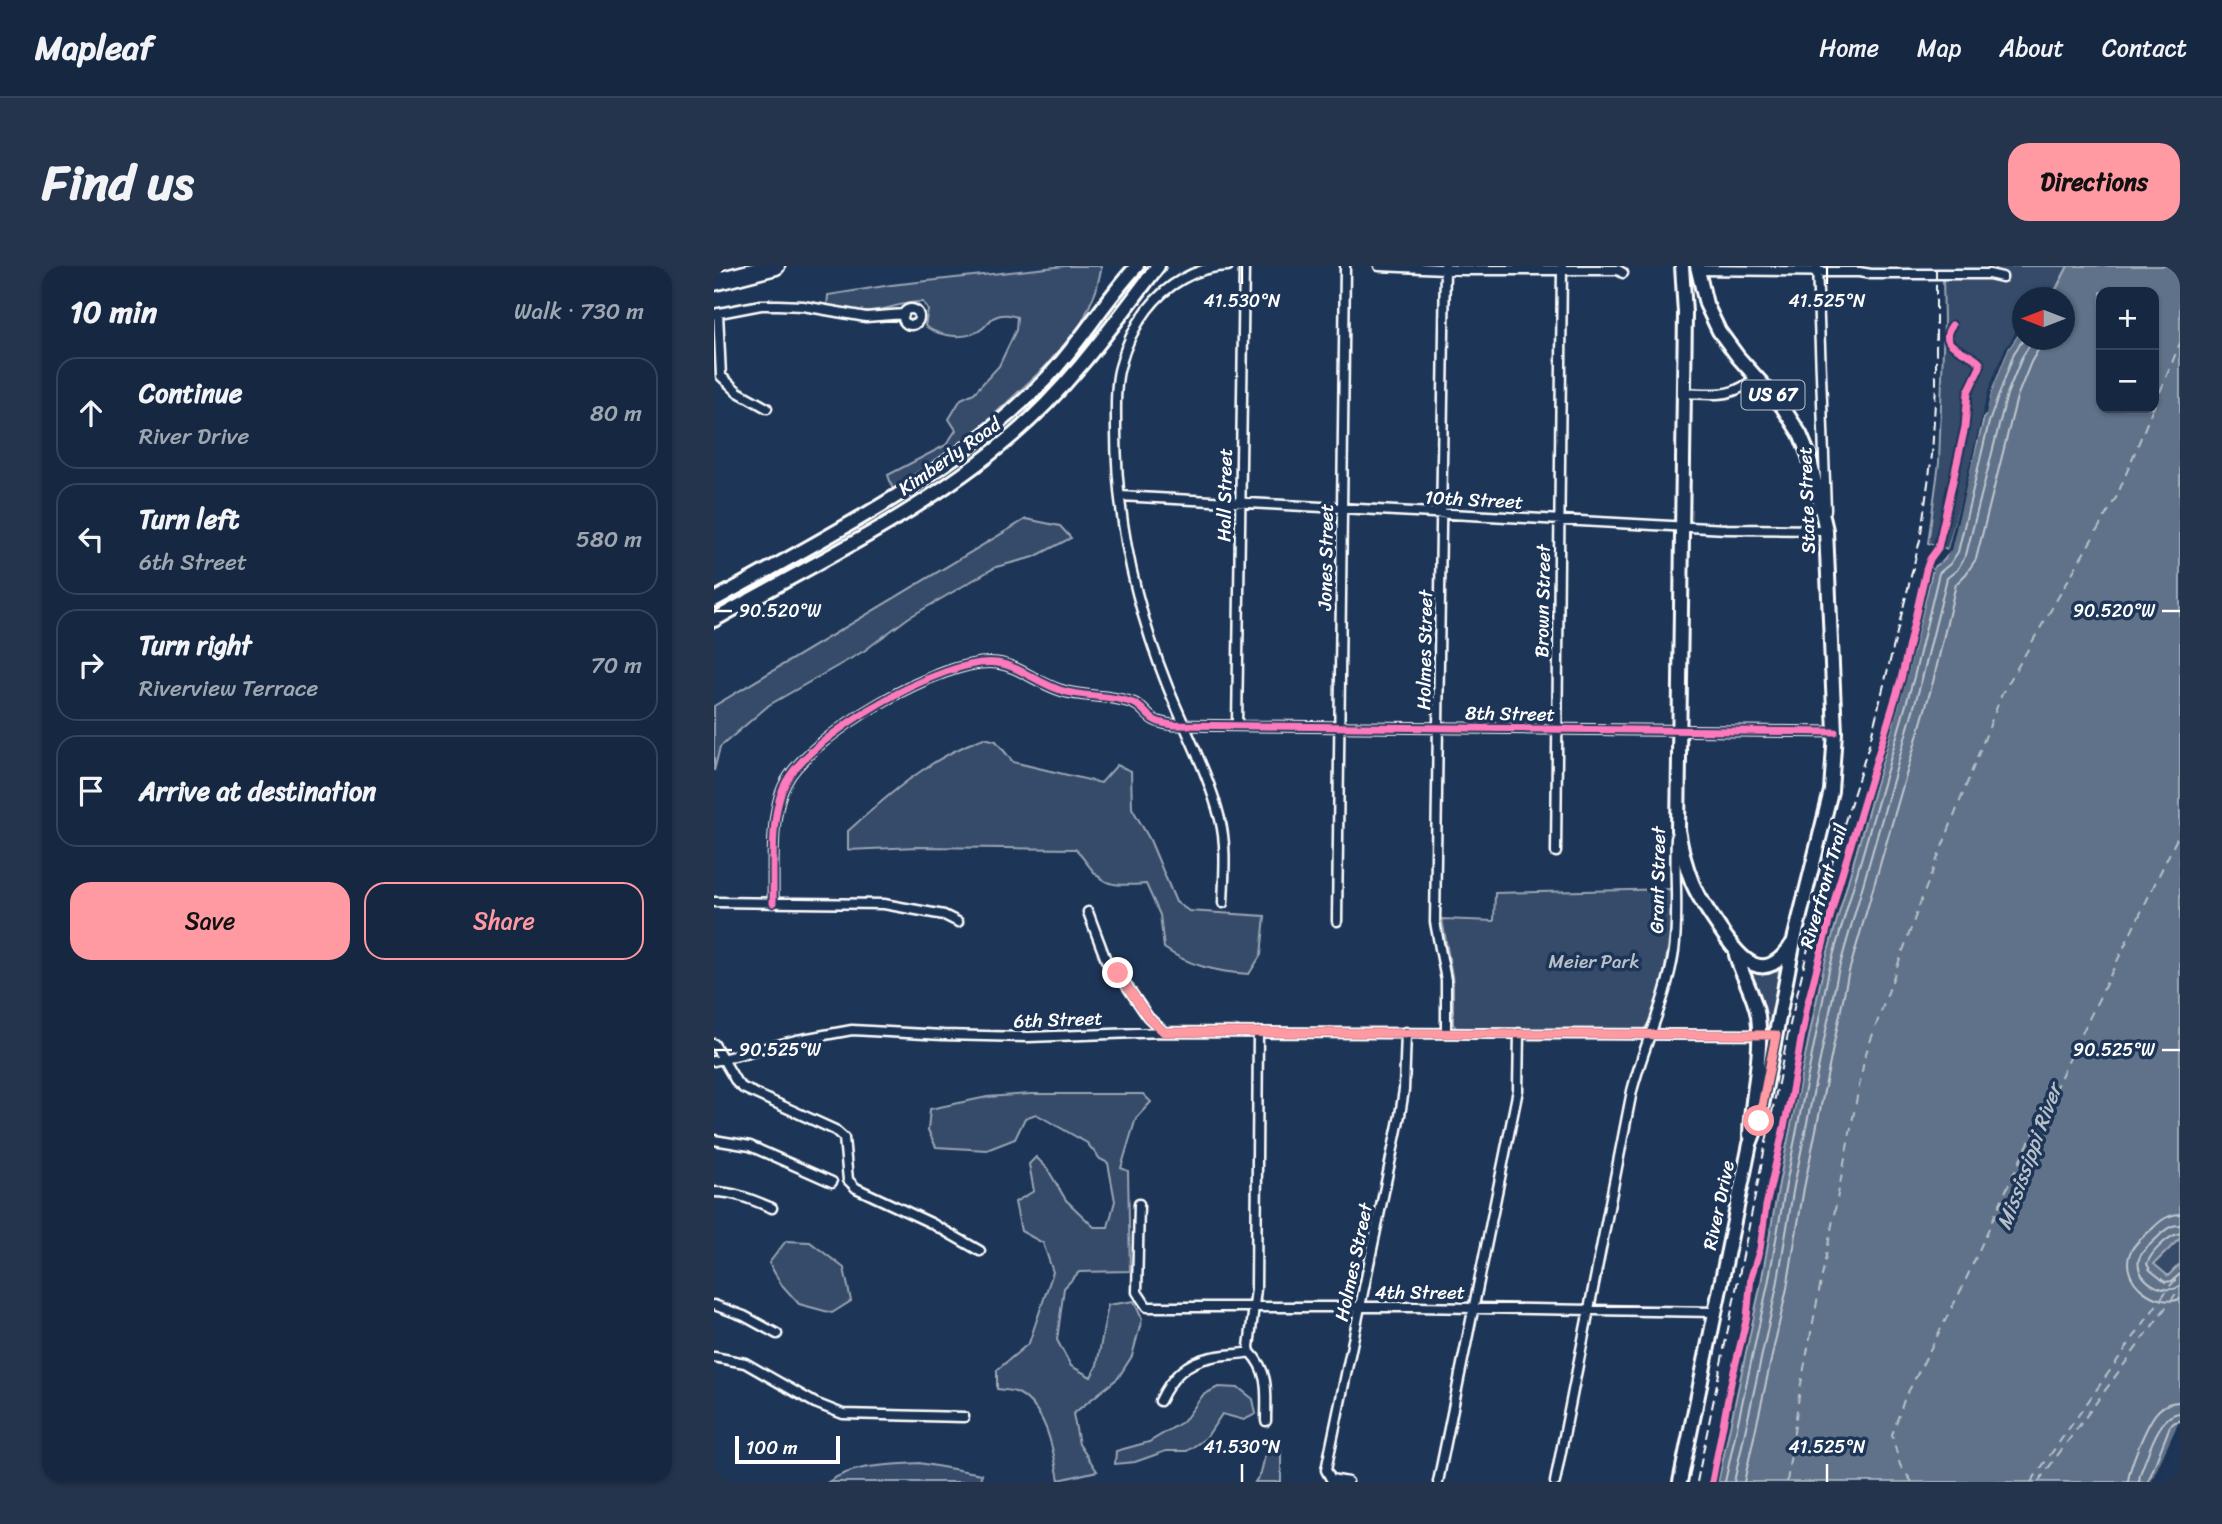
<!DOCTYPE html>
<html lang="en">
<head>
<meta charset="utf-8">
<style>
	body { margin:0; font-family:Sriracha,sans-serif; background:#23344c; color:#f1f3f6 }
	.controls { position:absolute; right:21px; top:21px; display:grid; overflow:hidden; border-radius:14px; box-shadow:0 2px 5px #0004 }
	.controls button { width:63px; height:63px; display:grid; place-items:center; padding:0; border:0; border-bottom:2px solid #35445a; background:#162841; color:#f1f3f6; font:35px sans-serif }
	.compass { position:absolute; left:1298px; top:21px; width:63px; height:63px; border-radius:50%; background:#162841; box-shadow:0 2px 5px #0004; rotate:270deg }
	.scale { position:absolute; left:21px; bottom:18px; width:105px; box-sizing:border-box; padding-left:7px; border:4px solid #fff; border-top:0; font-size:19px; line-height:24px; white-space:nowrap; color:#fff; -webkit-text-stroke:5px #1d3557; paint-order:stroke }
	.stop { position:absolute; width:21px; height:21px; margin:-16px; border:5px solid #ff9aa2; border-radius:50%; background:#fff }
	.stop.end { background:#ff9aa2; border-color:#fff; box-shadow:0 2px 7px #0008 }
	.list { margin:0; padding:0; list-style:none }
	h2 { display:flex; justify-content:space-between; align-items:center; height:91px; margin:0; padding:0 28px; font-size:30px }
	h2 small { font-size:23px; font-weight:400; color:#9ea6b1 }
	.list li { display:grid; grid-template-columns:46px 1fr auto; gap:21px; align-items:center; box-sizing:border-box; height:112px; margin:0 14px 14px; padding:0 14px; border:2px solid #35445a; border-radius:21px }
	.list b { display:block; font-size:26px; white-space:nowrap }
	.list p { margin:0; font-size:23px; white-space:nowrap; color:#9ea6b1 }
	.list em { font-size:23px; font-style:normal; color:#9ea6b1 }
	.actions { display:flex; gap:14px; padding:21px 28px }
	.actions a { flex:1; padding:16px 0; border:2px solid #ff9aa2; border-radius:21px; text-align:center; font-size:24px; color:#ff9aa2 }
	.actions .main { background:#ff9aa2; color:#111 }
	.icon { flex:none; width:38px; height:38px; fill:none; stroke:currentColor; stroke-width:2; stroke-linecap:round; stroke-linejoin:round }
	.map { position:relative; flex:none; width:1466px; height:1216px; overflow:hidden; border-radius:21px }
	header { display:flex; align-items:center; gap:42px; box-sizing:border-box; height:98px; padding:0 35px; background:#162841; border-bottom:2px solid #35445a }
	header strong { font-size:33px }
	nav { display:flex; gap:38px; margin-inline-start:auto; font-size:24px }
	.intro { display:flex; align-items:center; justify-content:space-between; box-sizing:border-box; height:168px; padding:0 42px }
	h1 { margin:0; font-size:49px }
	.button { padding:18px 32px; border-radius:21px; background:#ff9aa2; color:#111; font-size:24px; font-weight:700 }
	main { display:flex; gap:42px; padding:0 42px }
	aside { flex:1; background:#162841; border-radius:21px; box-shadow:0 2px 5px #0004 }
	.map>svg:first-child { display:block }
</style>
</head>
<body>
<header>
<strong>Mapleaf</strong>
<nav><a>Home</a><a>Map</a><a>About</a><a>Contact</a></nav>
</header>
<div class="intro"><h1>Find us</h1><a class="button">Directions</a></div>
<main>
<aside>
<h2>10 min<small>Walk · 730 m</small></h2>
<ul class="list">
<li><svg class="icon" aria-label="ahead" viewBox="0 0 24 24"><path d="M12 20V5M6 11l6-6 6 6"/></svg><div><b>Continue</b><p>River Drive</p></div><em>80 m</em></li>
<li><svg class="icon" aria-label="left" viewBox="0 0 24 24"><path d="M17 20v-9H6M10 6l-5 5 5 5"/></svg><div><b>Turn left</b><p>6th Street</p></div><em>580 m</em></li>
<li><svg class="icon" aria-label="right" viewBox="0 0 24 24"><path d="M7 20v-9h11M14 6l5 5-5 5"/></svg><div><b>Turn right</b><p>Riverview Terrace</p></div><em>70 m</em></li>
<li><svg class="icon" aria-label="arrive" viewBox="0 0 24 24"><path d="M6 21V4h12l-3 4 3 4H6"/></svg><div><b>Arrive at destination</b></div></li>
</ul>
<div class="actions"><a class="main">Save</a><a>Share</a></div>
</aside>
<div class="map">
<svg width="1466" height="1216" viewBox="0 0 1466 1216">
	<rect width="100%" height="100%" fill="#1d3557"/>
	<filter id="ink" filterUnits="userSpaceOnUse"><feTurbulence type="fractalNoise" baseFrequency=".0143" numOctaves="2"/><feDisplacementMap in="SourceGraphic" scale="14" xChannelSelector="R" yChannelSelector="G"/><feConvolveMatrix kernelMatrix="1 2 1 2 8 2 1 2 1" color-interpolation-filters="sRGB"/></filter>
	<g filter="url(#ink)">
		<path fill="#364b69" stroke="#9aa5b4" stroke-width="2" d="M351,0H388L382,25L367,59L330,102L241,185L179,224L174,209L232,179L242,164L235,153L247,133L260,127L285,100L302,64L303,51C296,49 289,47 281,51C276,53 273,59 269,62C254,75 226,71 211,60L214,44L209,36C189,36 182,41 164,44C146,47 131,44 113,42L114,29L177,19Z
			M1283,0H1354L1343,21L1335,31L1308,32C1308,56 1308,63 1294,83L1252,221L1237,284L1214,277L1225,197L1230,54L1229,12L1277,13Z
			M312,253L346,260L357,272L320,291L282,301L194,352L150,385L55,439L6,481L0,505V440Z
			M270,472L282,475L299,496L387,517L403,499L417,505L418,542L436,574L462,636L475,645L551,650L547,689L535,708C504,706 475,700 450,682L446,649L432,618C387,621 389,618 362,583L203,581L134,584V565C175,528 217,491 270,472Z
			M959,623C959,653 949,745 929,764L743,763L739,758V715L728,653L780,655L781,627Z
			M1066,698L1056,766H1053L1047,730L1036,703Z
			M317,828H429L437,836L422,852L407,902L414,905L416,1005L365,1006L350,1022L343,1074L357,1100L377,1111L383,1099L394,1039L420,1035L428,1053L418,1090L404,1112L359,1148L365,1178L383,1205L345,1214C339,1184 333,1143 304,1127C298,1124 290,1124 283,1123V1104L315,1077L339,1006L329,977L307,965L301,936L320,925L315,898L322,891L333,902L352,934L380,961H394L401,935L394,897L386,893L373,877L322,848L311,852L301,873L273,884L222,881L214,864L216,843L273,831Z
			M1466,972V998L1454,1010L1439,998Z
			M72,975L96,976L130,1002L137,1035L118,1047L85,1038L67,1018L55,997Z
			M504,1121L525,1122L539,1133L542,1148L530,1154L508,1148L492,1172L473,1185H452L421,1196L401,1198L402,1185L435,1176L470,1155L489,1129Z
			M567,1178V1216H541L547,1207L552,1185Z
			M205,1197L268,1208L265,1216H114C141,1198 174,1199 205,1197Z"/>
		<path fill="#617289" stroke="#a0aab8" stroke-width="2" fill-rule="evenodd" d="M1354,0H1466V972L1440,998L1454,1010L1466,998V1156L1440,1216H1004L1047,1017L1065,917L1109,703L1193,409L1219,301L1231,293L1278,123L1294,83L1305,67L1308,56V74H1350V32L1335,31L1343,22ZM1387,26H1440V142H1387Z"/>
		<path fill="#1d3557" d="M1308,53L1305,67L1294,83L1278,123L1272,148L1269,151L1237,284L1225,298V293L1234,282L1275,122L1291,82L1296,76Z
			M1466,1153V1164L1444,1216H1437Z"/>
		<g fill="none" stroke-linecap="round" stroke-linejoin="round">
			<path stroke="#c0c7d0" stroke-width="2" d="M1466,948C1453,949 1447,954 1438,963C1430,970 1420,977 1416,987C1405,1015 1442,1042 1466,1033
				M1466,959C1455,959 1450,965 1443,972C1437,978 1427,985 1425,993C1420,1013 1450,1031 1466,1020
				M1466,967C1454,970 1437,986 1433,998L1436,1004L1451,1016L1458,1015L1466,1008
				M1011,1216L1054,1018L1072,918L1115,704L1200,411L1225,307L1236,298L1244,286L1275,156L1300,87L1309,74
				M1020,1216L1063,1020L1080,920L1124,706L1208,413L1233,312L1243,304L1252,289L1293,128L1308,91L1319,74
				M1030,1216L1073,1022L1090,922L1134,709L1219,416L1242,318L1252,308L1262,293L1303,131L1317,96L1330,74
				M1414,1216C1415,1201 1434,1154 1445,1144C1451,1138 1458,1136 1466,1136
				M1425,1216L1426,1208C1434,1190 1444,1148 1466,1147
				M1434,1216L1456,1160L1461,1156L1466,1155"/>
			<path stroke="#b8c0ca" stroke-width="2" stroke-dasharray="9 7" stroke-linecap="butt" d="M1440,141L1466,77
				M1073,1216L1086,1123L1151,790L1208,632L1288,428L1403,230L1439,142
				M1198,1216L1186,1199L1178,1169L1190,1134L1248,1022L1298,911L1466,566
				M1317,1216L1456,1020L1466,1009
				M1324,1216L1466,1022"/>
			<defs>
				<path id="minor" d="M665,0L752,4H904L909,7
					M731,0L721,656L732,714V767
					M1103,0L1112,244
					M984,4L1145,6L1157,8H1275L1288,11
					M189 51a8 8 0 1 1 16 0a8 8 0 1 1-16 0Z
					M4,47L7,110L24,126L53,142
					M0,48L47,39H64L89,40L152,51L190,48
					M969,127C1002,128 1016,133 1043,111
					M406,230L1012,263L1112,264V261
					M523,459L530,0
					M842,586L848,0
					M0,636L170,638L230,649L244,656
					M59,637C60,602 55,547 72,516C96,470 230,390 283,397C305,400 324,417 346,424C369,432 396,428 419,437C428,440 431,448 439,453C444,457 453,458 459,459L1121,466
					M509,637C510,610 513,580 506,553C494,506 471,464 453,419C420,336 401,245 402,154C402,138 401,118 406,101C411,81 420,61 433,44C452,19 481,1 514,0
					M374,646L392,694L404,707L434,751L450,766
					M623,655L631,0
					M0,778L23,817L29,822L121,864L130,872L134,914L142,922L217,957L266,985
					M0,795L83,774L138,764L229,769L314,771L450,766L1062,769
					M0,874L36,880L118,916
					M0,926C21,926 39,934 58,942
					M425,938L423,1026L433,1041H701L1001,1046
					M0,1039L30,1050L63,1068
					M536,1086L535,1081L542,1023L544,766
					M536,1086C556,1107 552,1128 552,1155
					M0,1091L31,1097L101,1137L129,1148L250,1151
					M446,1135C457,1112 471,1096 498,1091C511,1088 523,1089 536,1086
					M634,1216L617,1213L612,1204L686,849L690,824L692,766
					M724,1216L804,824L805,767
					M841,1216L918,825C930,778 953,733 960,685C965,650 960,608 962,572"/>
				<path id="secondary" d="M0,334C114,270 236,210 329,116C364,81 389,36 423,0
					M0,354C101,297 211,245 299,169C355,121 399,59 444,0"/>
				<path id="primary" d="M968,0L971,47L964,564C967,582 971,599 978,616C985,633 996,648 1006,663C1027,694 1050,721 1078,678
					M1022,689C1028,710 1040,728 1044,750C1049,790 1037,830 1036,869
					M966,1216L1036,878L1045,855L1080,674L1117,525L1121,466L1112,264L1095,190L1086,168L1068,140L1024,91L1005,65L992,38L983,0"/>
				<path id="motorway" d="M0,16L62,0"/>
			</defs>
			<use href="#minor" stroke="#fff" stroke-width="13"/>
			<use href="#secondary" stroke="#fff" stroke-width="18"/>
			<use href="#primary" stroke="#fff" stroke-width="18"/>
			<use href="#motorway" stroke="#fff" stroke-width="21"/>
			<use href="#minor" stroke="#1d3557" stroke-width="8"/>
			<use href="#secondary" stroke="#1d3557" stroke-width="12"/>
			<use href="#primary" stroke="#1d3557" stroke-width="12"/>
			<use href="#motorway" stroke="#1d3557" stroke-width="16"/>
			<path stroke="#fff" stroke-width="2" stroke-dasharray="10 5" stroke-linecap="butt" d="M983,1216L1075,763L1103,644L1155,479L1206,274L1218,189L1222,119V0"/>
			<defs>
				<path id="cycleway" d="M59,637C60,602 55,547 72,516C96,470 230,390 283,397C305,400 324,417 346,424C369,432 396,428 419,437C428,440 431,448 439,453C444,457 453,458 459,459L1121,466
					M998,1216L1017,1117L1033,1051L1037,1011L1046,983L1052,940L1077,830L1093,740L1124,621L1187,413L1212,304L1216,293L1224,282L1251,161L1254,126L1266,101V97C1255,84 1221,82 1238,59"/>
			</defs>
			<use href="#cycleway" stroke="#1d3557" stroke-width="11"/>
			<use href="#cycleway" stroke="#fd7abc" stroke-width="7"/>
		</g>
	</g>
	<g fill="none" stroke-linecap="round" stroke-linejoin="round" filter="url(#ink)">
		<path stroke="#ff9aa2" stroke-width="9" d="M404,707L434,751L450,766L1062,769L1045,855"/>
	</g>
	<path fill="none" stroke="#fff" stroke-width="2.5" d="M528,0V18M1113,0V18M0,345H18M1448,345H1466M0,784H18M1448,784H1466M528,1198V1216M1113,1198V1216"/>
	<g text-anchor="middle" stroke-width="7" stroke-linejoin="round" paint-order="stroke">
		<rect fill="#1d3557" stroke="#bbc2cd" stroke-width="2" x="1027.5" y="114.5" width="63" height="29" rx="5"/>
		<g font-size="18" font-weight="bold" fill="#fff">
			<text x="1059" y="135">US 67</text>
		</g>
		<g font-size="19" fill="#fff" stroke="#1d3557">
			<text transform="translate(235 190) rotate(-35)" y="7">Kimberly Road</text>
			<text transform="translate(510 229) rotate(-89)" y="7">Hall Street</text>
			<text transform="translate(760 233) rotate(3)" y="7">10th Street</text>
			<text transform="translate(1092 234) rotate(-92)" y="7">State Street</text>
			<text transform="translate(611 291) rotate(-89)" y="7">Jones Street</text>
			<text transform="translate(828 335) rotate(-89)" y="7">Brown Street</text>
			<text transform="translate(710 384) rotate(-89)" y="7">Holmes Street</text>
			<text transform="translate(796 447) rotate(1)" y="7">8th Street</text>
			<text transform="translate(943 614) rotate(-89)" y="7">Grant Street</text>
			<text transform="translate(1109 620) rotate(-74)" y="7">Riverfront Trail</text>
			<text transform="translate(344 753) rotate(-2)" y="7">6th Street</text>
			<text transform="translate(1004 939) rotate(-78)" y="7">River Drive</text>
			<text transform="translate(639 996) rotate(-78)" y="7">Holmes Street</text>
			<text x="706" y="1033">4th Street</text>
		</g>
		<g font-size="19" fill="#b9c0ca" stroke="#1d3557">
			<text x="880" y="702">Meier Park</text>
		</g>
		<g font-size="21" font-style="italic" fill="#b8c0ca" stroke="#1d3557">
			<text transform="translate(1315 891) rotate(-70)" y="7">Mississippi River</text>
		</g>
	</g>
	<g font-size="18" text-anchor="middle" fill="#fff" stroke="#1d3557" stroke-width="7" stroke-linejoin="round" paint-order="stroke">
		<text x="528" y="41">41.530°N</text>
		<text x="1113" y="41">41.525°N</text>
		<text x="1400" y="351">90.520°W</text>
		<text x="66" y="351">90.520°W</text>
		<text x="1400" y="790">90.525°W</text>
		<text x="66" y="790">90.525°W</text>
		<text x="528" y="1187">41.530°N</text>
		<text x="1113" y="1187">41.525°N</text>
	</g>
</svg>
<div class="controls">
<button>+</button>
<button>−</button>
</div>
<svg class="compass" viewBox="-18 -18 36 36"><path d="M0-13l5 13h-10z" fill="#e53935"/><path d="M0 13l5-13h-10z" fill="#9ea6b1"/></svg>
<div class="scale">100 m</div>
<div class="stop" style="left:1045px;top:855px"></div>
<div class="stop end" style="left:404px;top:707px"></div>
</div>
</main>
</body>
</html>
